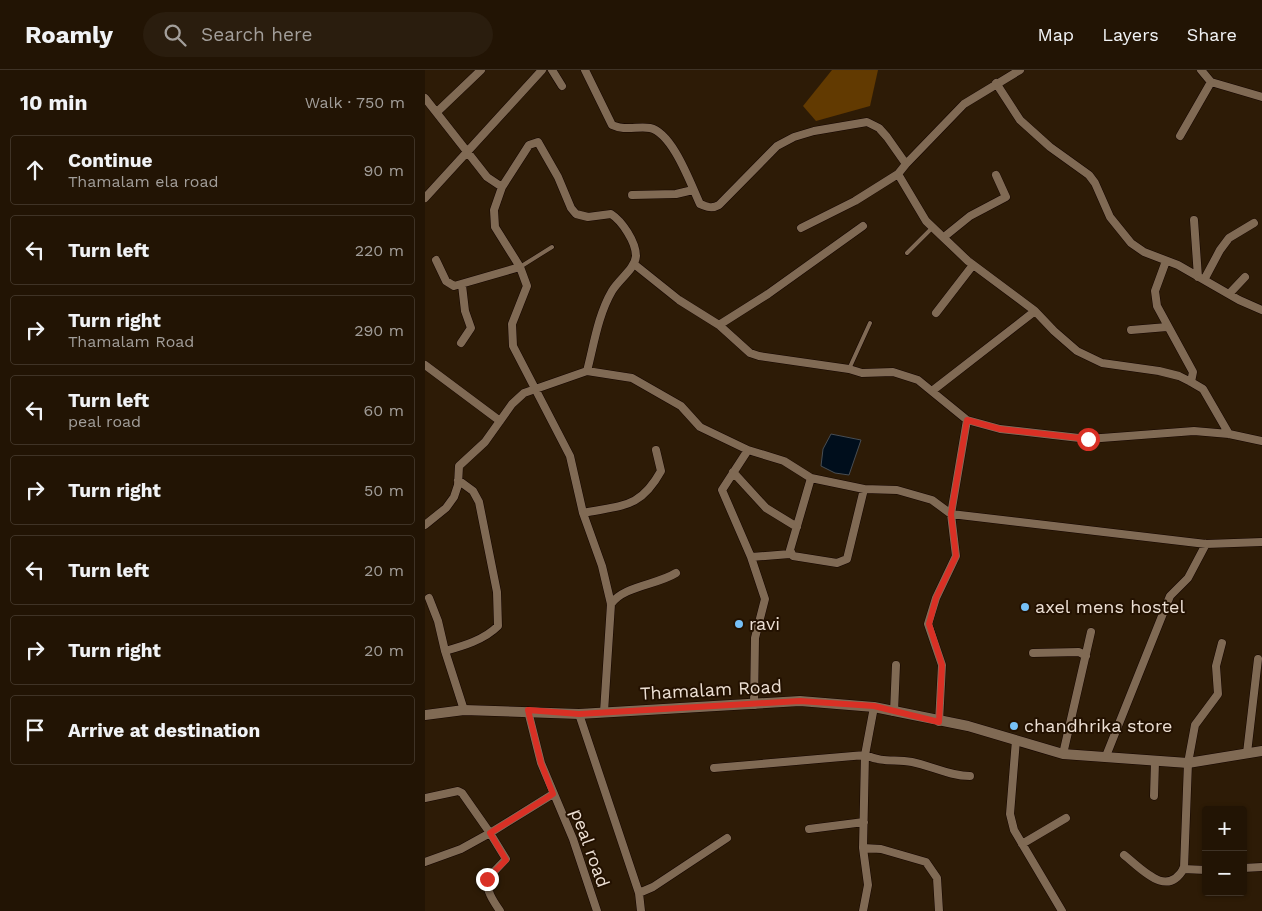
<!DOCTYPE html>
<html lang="en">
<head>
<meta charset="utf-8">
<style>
	body { margin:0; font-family:"Work Sans",sans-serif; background:#2a1d0e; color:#f1f3f6 }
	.controls { position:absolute; right:15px; bottom:15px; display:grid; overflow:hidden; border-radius:5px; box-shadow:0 1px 4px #0004 }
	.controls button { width:45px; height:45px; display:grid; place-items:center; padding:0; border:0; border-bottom:1px solid #3f3326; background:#221404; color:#f1f3f6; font:25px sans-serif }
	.stop { position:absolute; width:15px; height:15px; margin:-11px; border:4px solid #d93025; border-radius:50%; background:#fff }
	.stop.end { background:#d93025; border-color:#fff; box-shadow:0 1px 5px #0008 }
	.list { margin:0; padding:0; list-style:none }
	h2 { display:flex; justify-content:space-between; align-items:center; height:65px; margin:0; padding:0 20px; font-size:21px }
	h2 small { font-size:16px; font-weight:400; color:#a29e9a }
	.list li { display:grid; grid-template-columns:32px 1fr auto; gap:15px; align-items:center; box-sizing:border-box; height:70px; margin:0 10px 10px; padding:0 10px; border:1px solid #3f3326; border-radius:5px }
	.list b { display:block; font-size:19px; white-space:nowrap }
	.list p { margin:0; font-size:16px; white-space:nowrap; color:#a29e9a }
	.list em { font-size:16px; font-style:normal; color:#a29e9a }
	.icon { flex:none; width:28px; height:28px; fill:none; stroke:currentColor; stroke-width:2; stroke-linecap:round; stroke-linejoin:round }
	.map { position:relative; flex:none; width:837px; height:841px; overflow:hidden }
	header { display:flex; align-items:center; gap:30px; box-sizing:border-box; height:70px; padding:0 25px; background:#221404; border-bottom:1px solid #3f3326 }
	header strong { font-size:24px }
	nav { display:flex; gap:28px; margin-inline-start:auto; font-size:18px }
	.search { width:350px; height:45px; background:#2a1d0e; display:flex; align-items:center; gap:12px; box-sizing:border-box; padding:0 18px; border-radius:28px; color:#a29e9a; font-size:19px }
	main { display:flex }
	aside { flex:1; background:#221404 }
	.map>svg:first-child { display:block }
</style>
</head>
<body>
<header>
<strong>Roamly</strong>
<div class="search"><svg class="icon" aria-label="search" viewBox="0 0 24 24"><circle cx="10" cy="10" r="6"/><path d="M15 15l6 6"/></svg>Search here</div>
<nav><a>Map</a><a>Layers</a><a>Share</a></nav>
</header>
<main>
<aside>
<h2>10 min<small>Walk · 750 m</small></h2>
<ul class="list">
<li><svg class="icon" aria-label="ahead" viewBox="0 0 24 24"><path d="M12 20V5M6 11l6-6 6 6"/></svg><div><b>Continue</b><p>Thamalam ela road</p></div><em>90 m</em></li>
<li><svg class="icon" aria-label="left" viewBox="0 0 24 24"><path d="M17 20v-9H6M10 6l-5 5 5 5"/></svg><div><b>Turn left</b></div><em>220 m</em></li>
<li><svg class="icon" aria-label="right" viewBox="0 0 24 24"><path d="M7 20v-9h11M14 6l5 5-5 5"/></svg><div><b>Turn right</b><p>Thamalam Road</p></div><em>290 m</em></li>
<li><svg class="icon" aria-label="left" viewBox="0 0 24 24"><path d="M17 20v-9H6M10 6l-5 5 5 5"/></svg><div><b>Turn left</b><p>peal road</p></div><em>60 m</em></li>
<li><svg class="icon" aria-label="right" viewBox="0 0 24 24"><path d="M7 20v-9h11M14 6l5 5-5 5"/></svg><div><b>Turn right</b></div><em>50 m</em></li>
<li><svg class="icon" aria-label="left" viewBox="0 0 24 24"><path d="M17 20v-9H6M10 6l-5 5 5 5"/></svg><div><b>Turn left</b></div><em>20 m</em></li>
<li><svg class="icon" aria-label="right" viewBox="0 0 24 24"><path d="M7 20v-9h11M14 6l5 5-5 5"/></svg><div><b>Turn right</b></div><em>20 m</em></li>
<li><svg class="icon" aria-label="arrive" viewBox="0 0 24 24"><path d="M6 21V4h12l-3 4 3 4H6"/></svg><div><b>Arrive at destination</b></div></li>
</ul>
</aside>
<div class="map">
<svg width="837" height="841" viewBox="0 0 837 841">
	<rect width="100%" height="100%" fill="#2d1b06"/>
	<path fill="#623a01" d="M407,0H453L445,36L391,51L378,36Z"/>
	<path fill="#000e1c" stroke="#474d53" d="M406,364L436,370L424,405L410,403L396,396L398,379Z"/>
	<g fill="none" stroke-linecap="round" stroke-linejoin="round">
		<defs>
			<path id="lane" d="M482,183L508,157
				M95,197L127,177
				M424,299L445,253"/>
			<path id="street" d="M127,0L137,16
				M160,0L187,55C199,61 213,56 225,58C248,63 266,115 275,134C282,137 287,139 294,135L352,76L369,67L389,61L442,52L454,58L462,67L481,94L473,104L501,151L543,191L610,241L629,261L652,281L677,293L734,301L754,306L766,312L778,319L804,364
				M776,0L786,12L837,27
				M571,13L595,50L625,77L664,105L670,113L685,147L706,173L719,182L753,195L814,230L837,240
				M0,28L62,107L77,117L104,75L113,72L133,107L146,138L151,144L163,147L186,144C197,151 211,172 211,186C210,199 194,209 187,221C173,245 169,274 162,301
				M12,42L56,0
				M755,66L786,12
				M481,94L539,34L595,0
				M77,117L69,140L70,157L95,197L102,216L87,254L88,276L145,386L158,443L177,496L186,534L179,642
				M207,125L251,124L268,120
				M0,128L117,0
				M769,150L773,207
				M376,158L430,131L473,104
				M519,167L545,146L581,127L571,105
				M11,190L21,211L29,216L95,197
				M741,191L730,221L732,236L768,302L766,312
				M209,194L254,230L294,255L325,283L334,286L424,299L437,303L468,302L493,310L542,350L575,359L663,369L769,361L804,364L837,371
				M779,210L795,180L804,168L829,153
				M804,224L820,207
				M511,243L548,195
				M294,255L343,224L438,156
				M706,260L742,257
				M36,273L46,258L40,241L37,215
				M0,295L75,351
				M507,321L610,241
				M323,380L297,420L326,487L340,529L330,568L329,635
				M308,402L341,438L372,457
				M386,408L365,480L368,486L412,493L422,489L439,419
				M33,410L48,421L54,432L72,522L73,556C59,570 38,576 20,581L39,640
				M158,443C197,435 215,439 236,401L231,380
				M0,455L21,438L29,427L33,415L34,396L60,372L87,334L99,323L162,301L207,308L256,336L275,357L323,380L359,391L386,408L439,419L472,420L507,430L526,444L781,474L837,472
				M326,487L365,484
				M4,528L13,551L20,581
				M186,534C198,516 232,515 251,503
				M608,583L654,582L661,586
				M449,637L440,685L438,778L456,779L501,792L512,808L514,841
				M103,641L116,693L148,769L172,841
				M469,642L471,595
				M154,644L214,823L216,841
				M514,652L517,595L503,554L511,528L531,486L526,444L542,350
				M591,670L585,744L589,760L637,841
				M822,683L833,589
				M638,684L666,562
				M681,686L745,526L763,508L781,474
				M289,698L440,685C459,693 468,689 487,692C507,696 524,706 545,706
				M729,726L730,692
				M0,728L33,721L37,723L65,763L36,779L0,792
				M384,759L439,752
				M597,774L641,748
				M699,785C717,799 742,829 759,798L763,693L770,655L793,624L791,596L797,573
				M818,798L837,797
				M758,799L781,800
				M214,823L228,817L302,768
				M75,841C69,832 61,821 62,809L81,789L65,763L128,724
				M438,841L443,815L438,778"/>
			<path id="secondary" d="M0,645L39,640L154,644L375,631L449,637L543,656L638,684L763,693L837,681"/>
		</defs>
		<use href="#lane" stroke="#140500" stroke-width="5"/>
		<use href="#street" stroke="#140500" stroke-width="9"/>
		<use href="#secondary" stroke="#140500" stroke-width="11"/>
		<use href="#lane" stroke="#806a54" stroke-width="4"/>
		<use href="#street" stroke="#806a54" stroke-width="8"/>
		<use href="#secondary" stroke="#806a54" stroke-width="10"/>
	</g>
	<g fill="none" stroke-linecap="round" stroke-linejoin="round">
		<path stroke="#d93025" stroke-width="6" d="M62,809L81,790L65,763L128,724L116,693L103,640L154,644L375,631L449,636L514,652L517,595L504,554L511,528L531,486L526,444L542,350L575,359L663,369"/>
	</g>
	<g fill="#76c0f7" stroke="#231100" stroke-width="2">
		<circle cx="600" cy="537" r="5"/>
		<circle cx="314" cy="554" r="5"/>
		<circle cx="589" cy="656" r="5"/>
	</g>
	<g text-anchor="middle" stroke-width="4" stroke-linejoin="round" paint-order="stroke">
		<g font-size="18" fill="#ecdfd3" stroke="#231100" text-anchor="start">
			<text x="610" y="543">axel mens hostel</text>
			<text x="324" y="560">ravi</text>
			<text x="599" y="662">chandhrika store</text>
		</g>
		<g font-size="18" fill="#ecdfd3" stroke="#231100">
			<text transform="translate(286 620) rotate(-3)" y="6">Thamalam Road</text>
			<text transform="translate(165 778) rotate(70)" y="6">peal road</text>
		</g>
	</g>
</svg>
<div class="controls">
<button>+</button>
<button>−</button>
</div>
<div class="stop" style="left:663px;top:369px"></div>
<div class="stop end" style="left:62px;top:809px"></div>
</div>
</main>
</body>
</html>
